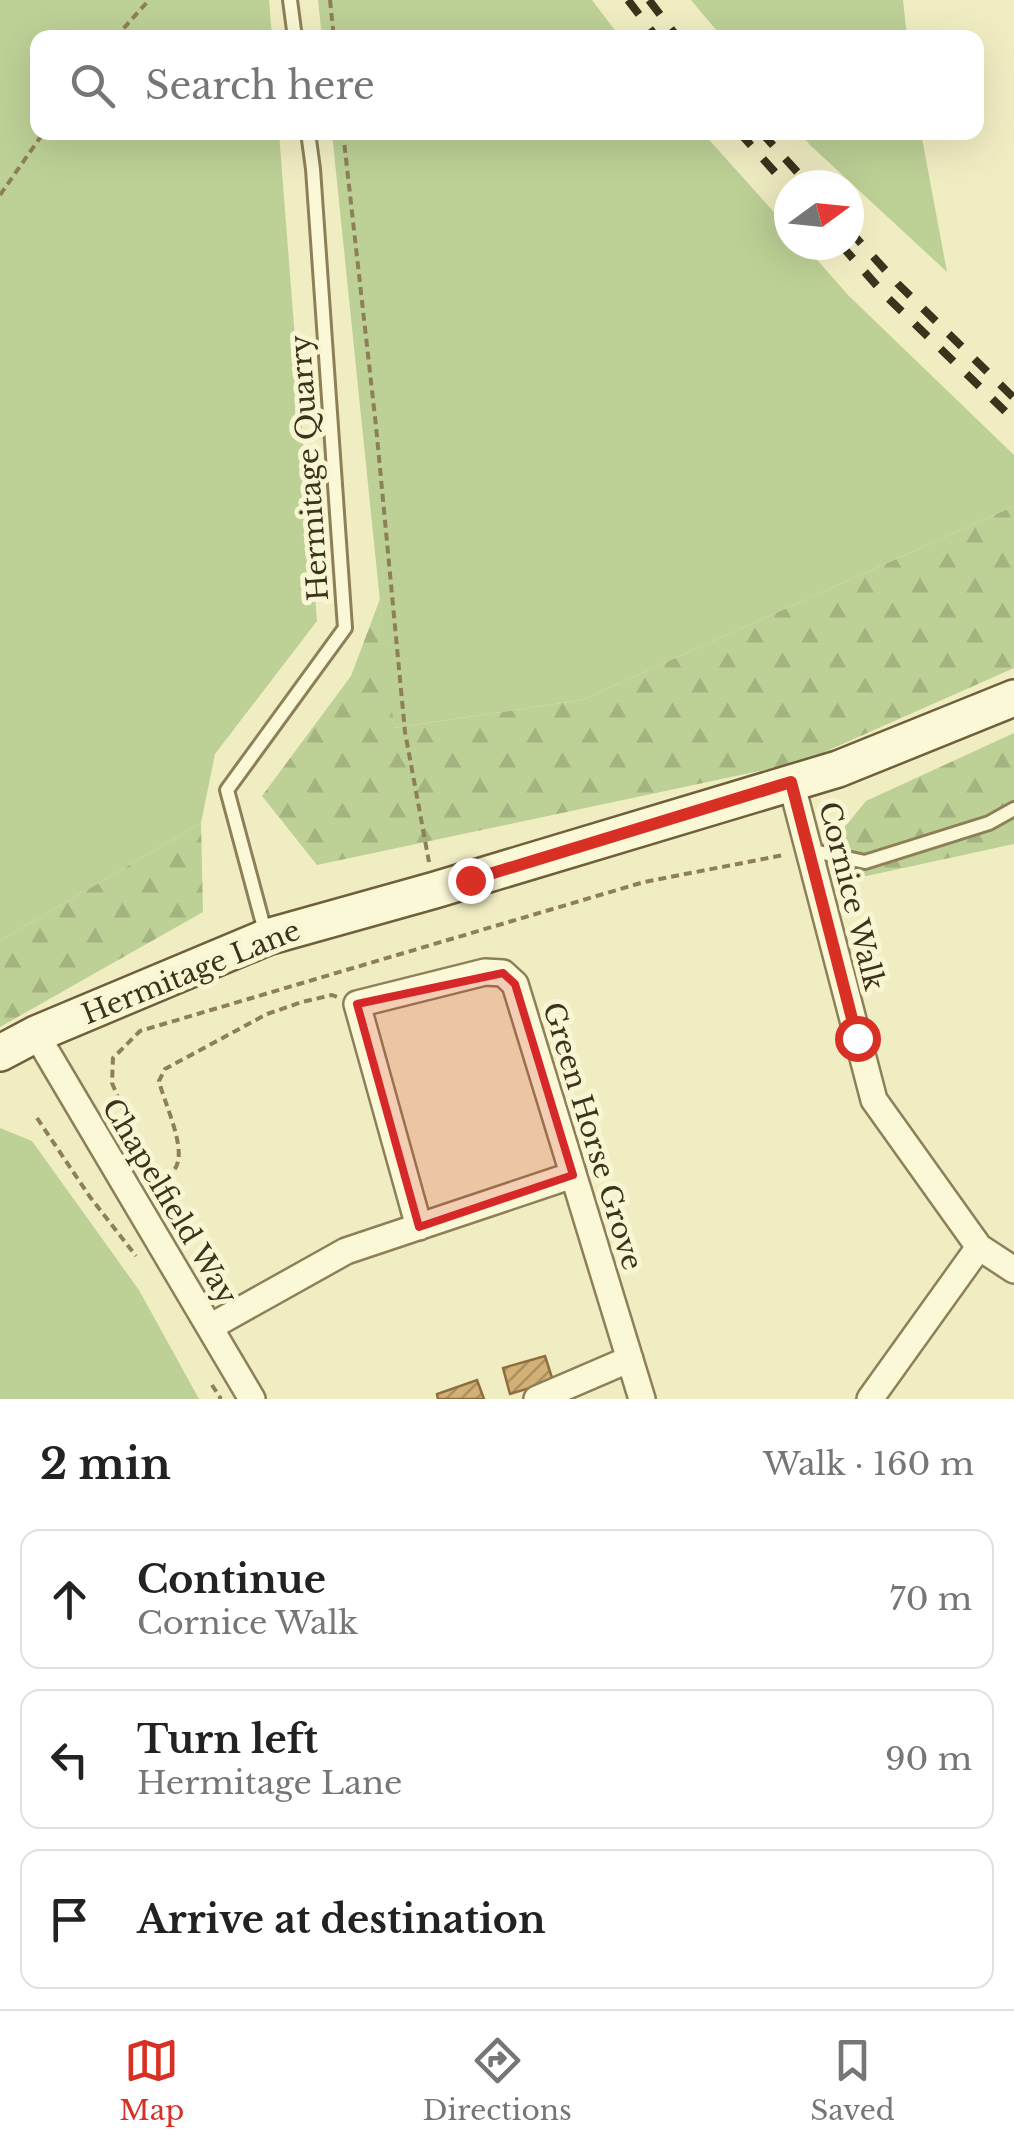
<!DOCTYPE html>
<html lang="en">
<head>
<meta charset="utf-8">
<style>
	body { margin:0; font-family:"Libre Baskerville",serif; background:#f2f2f2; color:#222 }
	.compass { position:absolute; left:774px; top:170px; width:90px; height:90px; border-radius:50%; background:#fff; box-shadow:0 10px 40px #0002; rotate:75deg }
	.stop { position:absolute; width:30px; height:30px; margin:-22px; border:8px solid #d93025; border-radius:50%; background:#fff }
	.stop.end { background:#d93025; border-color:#fff; box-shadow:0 2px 10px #0008 }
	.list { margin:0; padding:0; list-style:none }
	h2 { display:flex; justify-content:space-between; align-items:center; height:130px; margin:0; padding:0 40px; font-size:42px }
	h2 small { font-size:32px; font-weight:400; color:#767676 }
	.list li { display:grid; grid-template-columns:65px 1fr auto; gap:30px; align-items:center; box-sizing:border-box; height:140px; margin:0 20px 20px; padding:0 20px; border:2px solid #e0e0e0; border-radius:20px }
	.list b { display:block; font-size:38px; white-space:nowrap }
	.list p { margin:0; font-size:32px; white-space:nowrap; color:#767676 }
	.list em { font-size:32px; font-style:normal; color:#767676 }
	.icon { flex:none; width:55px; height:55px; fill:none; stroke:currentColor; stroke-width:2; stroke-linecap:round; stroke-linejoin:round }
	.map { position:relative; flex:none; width:1014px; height:1399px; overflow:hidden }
	.search { position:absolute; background:#fff; box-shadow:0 10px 40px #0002; left:30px; right:30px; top:30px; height:110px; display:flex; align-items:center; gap:25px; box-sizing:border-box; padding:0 35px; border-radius:20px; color:#767676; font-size:38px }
	.sheet { height:610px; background:#fff }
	nav { display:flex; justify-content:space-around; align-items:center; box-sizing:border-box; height:140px; border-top:2px solid #e0e0e0; background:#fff; font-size:28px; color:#767676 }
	nav a { display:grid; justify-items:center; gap:5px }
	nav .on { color:#d93025 }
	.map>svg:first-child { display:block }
</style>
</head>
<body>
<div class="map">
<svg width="1014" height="1399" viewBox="0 0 1014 1399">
	<defs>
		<pattern id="forest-firs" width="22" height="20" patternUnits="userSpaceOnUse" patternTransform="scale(2.5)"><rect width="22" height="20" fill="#bdd196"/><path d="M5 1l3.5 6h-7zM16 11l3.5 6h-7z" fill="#a3b481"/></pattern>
		<pattern id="building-hatch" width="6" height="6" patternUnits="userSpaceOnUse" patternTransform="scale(2.5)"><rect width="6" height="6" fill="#d2b076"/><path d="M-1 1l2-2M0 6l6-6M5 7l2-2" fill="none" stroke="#ac9060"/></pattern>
	</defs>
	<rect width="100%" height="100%" fill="#f1edc3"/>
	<path fill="#bdd196" d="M0,0H269L272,37L38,38V132L279,133L317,621L215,754L201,823L0,941Z
		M318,0H592L620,37H322Z
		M691,0H903L907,37H722Z
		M332,133H703L789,229V245H804L848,295L1014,455V506L582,700L393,728Z
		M800,133H921L947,272L810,145Z
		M0,1128L32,1141L139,1290L199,1399H0Z"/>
	<path fill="url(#forest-firs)" d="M1014,506V668L802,762L317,865L262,796L351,676L380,599L394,728L582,700Z
		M1014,733V844L848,880L843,829L866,801Z
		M201,823L203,912L0,1027V941Z"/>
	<path fill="url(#building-hatch)" stroke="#8e6e3c" stroke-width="2.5" d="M545,1356L553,1381L510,1394L503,1368Z
		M477,1380L484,1399H438L437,1394Z"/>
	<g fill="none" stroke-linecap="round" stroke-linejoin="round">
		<defs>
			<path id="service" d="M290,0L295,38
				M809,850L865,862L989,823L1014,809
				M266,935L227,790L345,628L313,169L308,132"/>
			<path id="minor" d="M791,782L874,1100L979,1247L1014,1270
				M36,1034L252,1399
				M419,1227L357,1004L485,972L503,973L515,984L642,1399
				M210,1327L346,1251L573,1175
				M537,1399L630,1359
				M870,1399L979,1247"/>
			<path id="secondary" d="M0,1053L36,1034L267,937L435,890L838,769L1014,698"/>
		</defs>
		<use href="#service" stroke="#8d8058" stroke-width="18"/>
		<use href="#minor" stroke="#8d8058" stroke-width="30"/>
		<use href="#secondary" stroke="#6f603b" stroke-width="40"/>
		<path stroke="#8d8058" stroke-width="4" stroke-dasharray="8 5" stroke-linecap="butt" d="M330,0L334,38
			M115,38L149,0
			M343,132L376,426L405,732L429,862
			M0,195L44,132
			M37,1118L90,1197L136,1256
			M150,1174L112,1083L113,1058L140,1031L644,882L784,855
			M153,1183C160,1179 170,1175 174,1170C189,1152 164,1103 159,1081L165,1069L267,1014L302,1002L332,995L337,997
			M212,1385L221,1399"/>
		<use href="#service" stroke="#fbf8d7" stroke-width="12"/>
		<use href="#minor" stroke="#fbf8d7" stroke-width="25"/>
		<use href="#secondary" stroke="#fbf8d7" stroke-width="35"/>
		<path stroke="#3c331d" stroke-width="8" stroke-dasharray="18 18" stroke-linecap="butt" d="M628,0L657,38
			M649,0L678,38
			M739,132L789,188
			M761,132L809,185
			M849,230L898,284L1014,398
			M841,245L886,296L1014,420"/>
	</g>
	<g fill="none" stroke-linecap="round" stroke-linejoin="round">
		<path stroke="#d93025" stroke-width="12" d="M470,880L791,782L857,1038"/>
	</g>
	<path fill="#d62828" fill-opacity="0.2" stroke="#d62828" stroke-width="8" stroke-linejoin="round" d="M503,973L515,984L573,1175L419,1227L357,1004Z"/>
	<g text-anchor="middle" stroke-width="10" stroke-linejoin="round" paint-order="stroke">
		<g font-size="28" fill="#3c331d" stroke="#f8f5d3">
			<text transform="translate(309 468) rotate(-94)" y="10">Hermitage Quarry</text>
			<text transform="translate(852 896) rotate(76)" y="10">Cornice Walk</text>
			<text transform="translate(191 972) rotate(-22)" y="10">Hermitage Lane</text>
			<text transform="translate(593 1136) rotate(73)" y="10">Green Horse Grove</text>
			<text transform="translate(170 1201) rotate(59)" y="10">Chapelfield Way</text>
		</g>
	</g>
</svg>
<svg class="compass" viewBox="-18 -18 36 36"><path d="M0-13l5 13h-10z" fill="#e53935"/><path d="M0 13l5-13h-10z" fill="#767676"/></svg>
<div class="stop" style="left:857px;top:1038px"></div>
<div class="stop end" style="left:470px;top:880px"></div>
<div class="search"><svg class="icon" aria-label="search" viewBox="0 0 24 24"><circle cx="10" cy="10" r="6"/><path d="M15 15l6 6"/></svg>Search here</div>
</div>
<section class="sheet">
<h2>2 min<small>Walk · 160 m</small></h2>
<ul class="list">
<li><svg class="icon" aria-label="ahead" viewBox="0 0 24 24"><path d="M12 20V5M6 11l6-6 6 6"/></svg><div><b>Continue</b><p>Cornice Walk</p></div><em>70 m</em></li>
<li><svg class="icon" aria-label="left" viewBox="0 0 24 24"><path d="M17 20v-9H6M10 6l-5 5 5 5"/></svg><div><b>Turn left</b><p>Hermitage Lane</p></div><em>90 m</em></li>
<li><svg class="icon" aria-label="arrive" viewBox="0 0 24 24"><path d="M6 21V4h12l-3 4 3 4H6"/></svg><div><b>Arrive at destination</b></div></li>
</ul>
</section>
<nav>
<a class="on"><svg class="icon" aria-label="map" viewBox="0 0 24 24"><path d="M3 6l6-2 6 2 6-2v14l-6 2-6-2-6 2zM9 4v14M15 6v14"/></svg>Map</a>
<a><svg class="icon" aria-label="directions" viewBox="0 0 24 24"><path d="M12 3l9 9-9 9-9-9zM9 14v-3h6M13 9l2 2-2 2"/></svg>Directions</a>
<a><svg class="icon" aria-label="saved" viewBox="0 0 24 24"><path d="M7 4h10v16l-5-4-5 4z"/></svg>Saved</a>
</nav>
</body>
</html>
